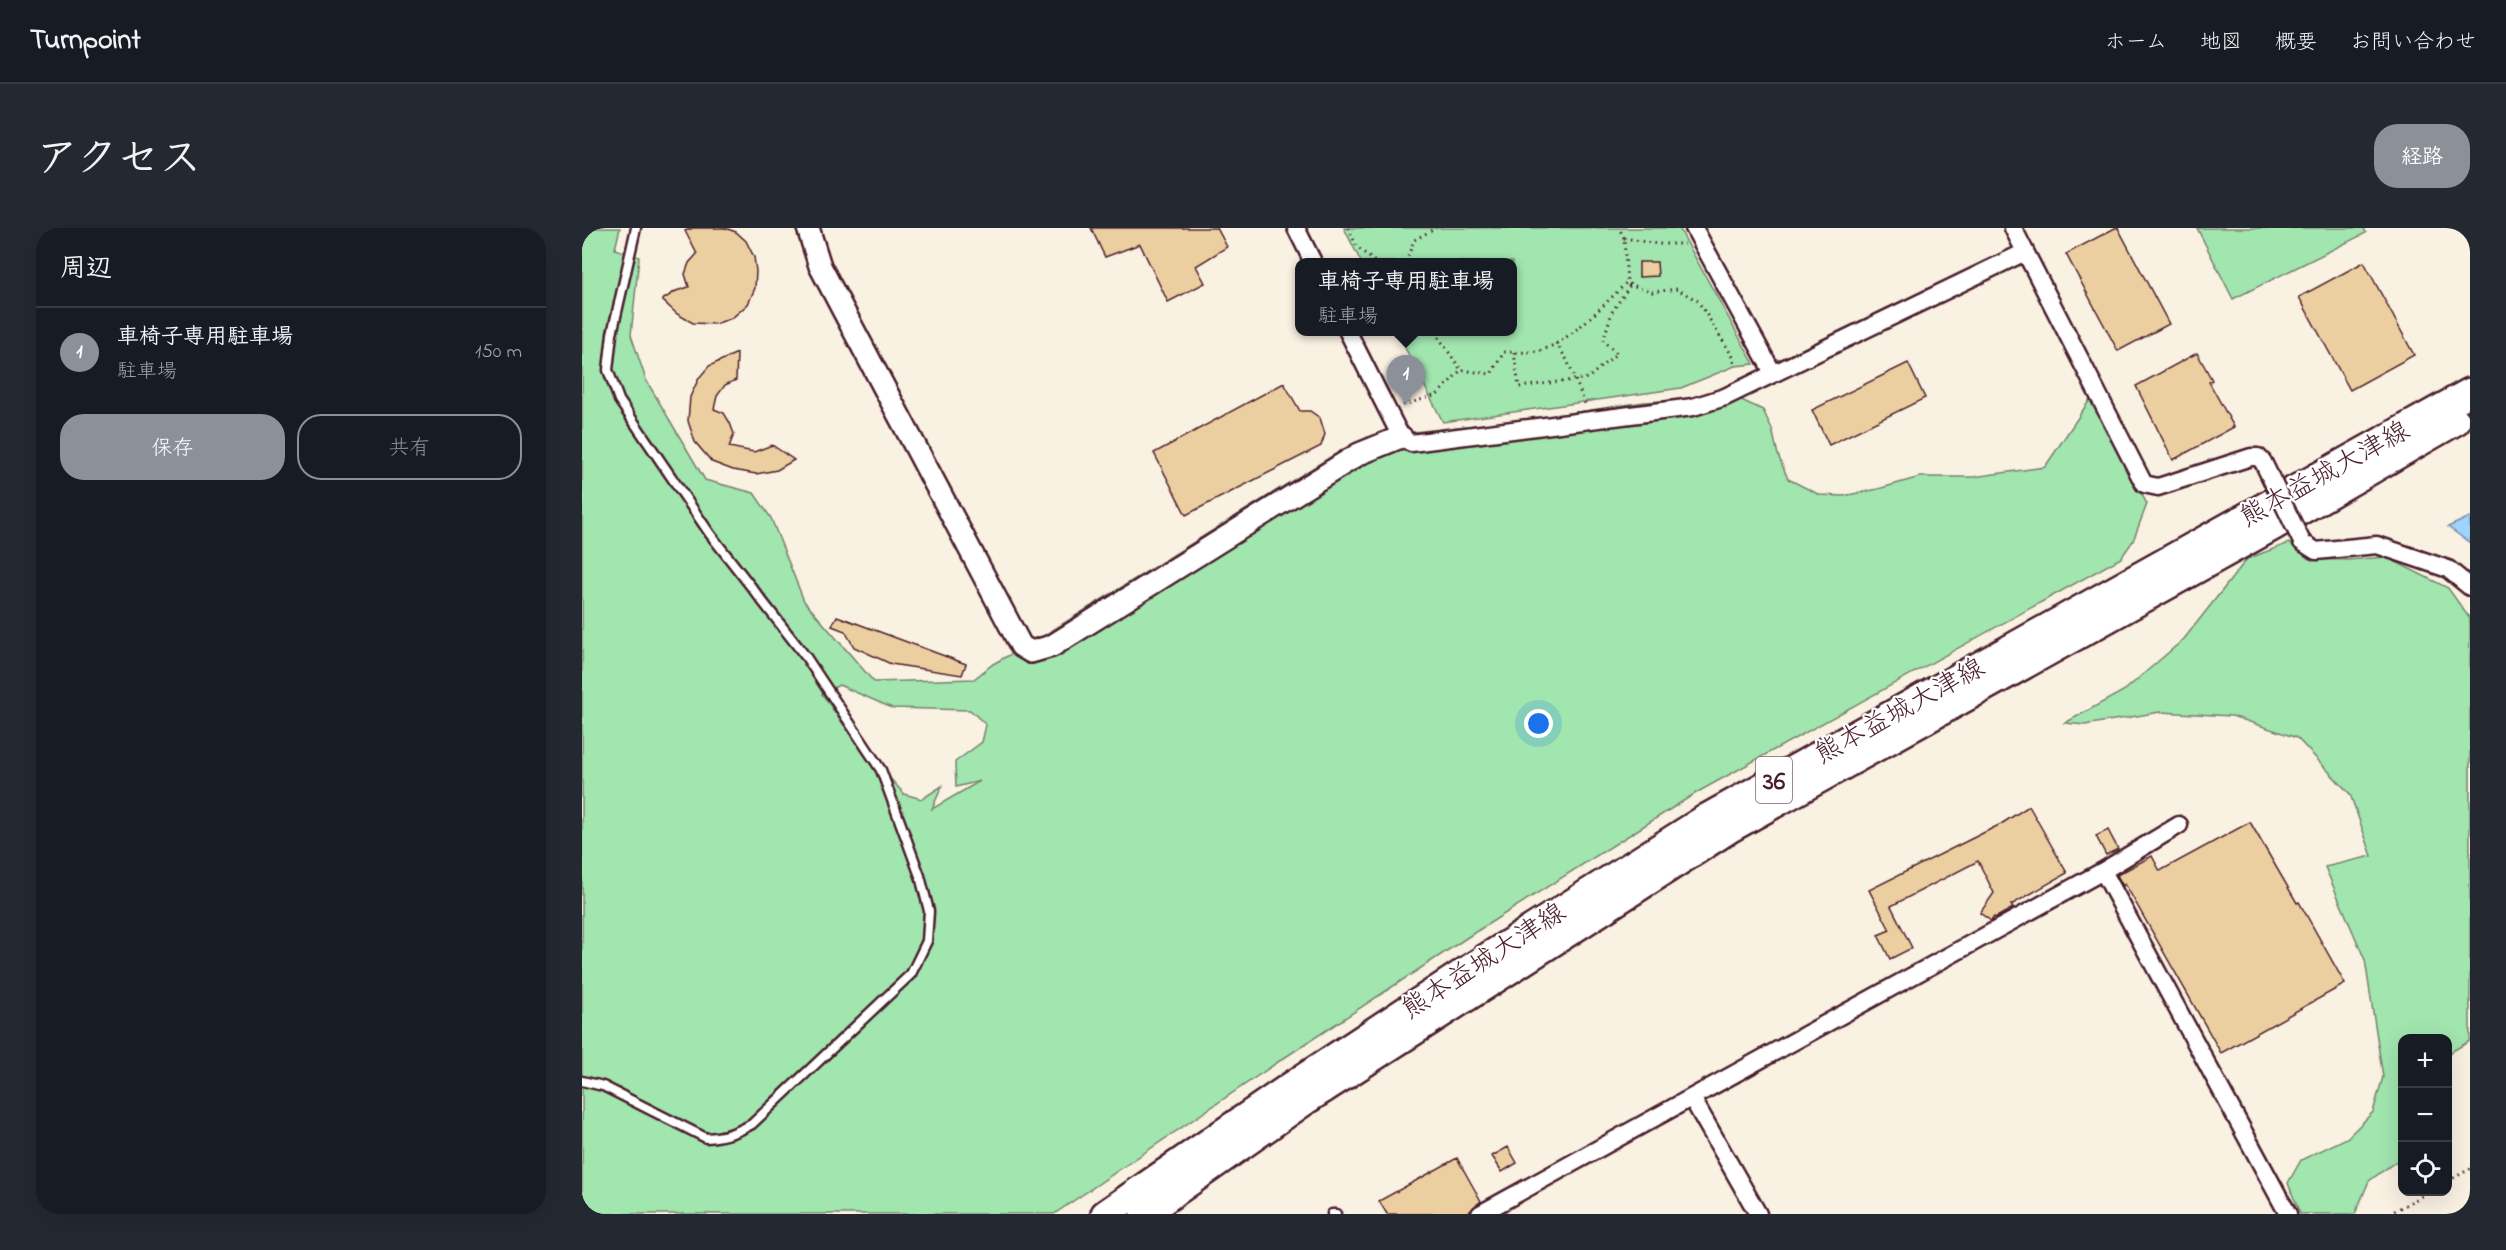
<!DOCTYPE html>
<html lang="ja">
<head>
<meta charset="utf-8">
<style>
	body { margin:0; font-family:"Indie Flower","Klee One",sans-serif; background:#242831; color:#f1f3f6 }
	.controls { position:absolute; right:18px; bottom:18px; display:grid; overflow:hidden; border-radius:12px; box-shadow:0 6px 24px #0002 }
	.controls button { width:54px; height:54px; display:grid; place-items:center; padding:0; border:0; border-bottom:2px solid #363941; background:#171b24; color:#f1f3f6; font:30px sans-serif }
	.you { position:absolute; left:957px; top:496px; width:21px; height:21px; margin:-15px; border:4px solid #fff; border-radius:50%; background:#1a73e8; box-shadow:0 0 0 9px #1a73e833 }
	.badge { display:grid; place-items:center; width:39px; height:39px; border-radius:50%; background:#8c9099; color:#fff; font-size:20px; font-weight:700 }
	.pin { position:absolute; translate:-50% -50px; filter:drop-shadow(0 2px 3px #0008) }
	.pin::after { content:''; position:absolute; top:32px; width:21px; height:18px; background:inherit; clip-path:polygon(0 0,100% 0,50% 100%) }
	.popup { position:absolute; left:713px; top:30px; width:222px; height:78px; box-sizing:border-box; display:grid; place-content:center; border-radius:12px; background:#171b24; filter:drop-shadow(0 2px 4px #0005); font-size:20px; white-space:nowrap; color:#9ea1a6 }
	.popup b { font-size:22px; color:#f1f3f6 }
	.popup::after { content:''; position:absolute; left:50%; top:100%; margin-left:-12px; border:12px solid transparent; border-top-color:#171b24 }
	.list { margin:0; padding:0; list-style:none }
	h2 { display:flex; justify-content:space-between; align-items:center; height:78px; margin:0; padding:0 24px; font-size:26px }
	h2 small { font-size:20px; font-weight:400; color:#9ea1a6 }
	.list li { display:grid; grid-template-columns:39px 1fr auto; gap:18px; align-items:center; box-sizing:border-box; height:90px; padding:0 24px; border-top:2px solid #363941 }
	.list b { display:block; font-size:22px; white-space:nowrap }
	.list p { margin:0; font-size:20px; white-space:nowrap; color:#9ea1a6 }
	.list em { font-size:20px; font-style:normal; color:#9ea1a6 }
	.actions { display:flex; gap:12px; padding:18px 24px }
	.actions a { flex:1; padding:14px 0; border:2px solid #8c9099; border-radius:24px; text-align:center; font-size:21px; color:#8c9099 }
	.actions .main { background:#8c9099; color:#fff }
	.icon { flex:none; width:33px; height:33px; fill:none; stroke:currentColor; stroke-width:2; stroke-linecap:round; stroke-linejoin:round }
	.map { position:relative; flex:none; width:1888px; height:986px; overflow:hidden; border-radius:24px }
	header { display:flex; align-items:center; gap:36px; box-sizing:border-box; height:84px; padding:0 30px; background:#171b24; border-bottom:2px solid #363941 }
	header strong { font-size:28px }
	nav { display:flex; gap:33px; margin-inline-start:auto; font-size:21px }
	.intro { display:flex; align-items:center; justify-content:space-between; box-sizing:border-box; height:144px; padding:0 36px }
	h1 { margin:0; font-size:42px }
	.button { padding:15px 27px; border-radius:24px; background:#8c9099; color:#fff; font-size:21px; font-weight:700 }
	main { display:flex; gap:36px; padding:0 36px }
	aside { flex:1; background:#171b24; border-radius:24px; box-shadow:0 6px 24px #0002 }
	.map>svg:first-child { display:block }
</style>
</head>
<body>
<header>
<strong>Turnpoint</strong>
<nav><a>ホーム</a><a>地図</a><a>概要</a><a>お問い合わせ</a></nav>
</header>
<div class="intro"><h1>アクセス</h1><a class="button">経路</a></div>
<main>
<aside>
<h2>周辺<small></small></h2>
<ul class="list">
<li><span class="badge">1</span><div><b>車椅子専用駐車場</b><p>駐車場</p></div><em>150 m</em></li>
</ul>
<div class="actions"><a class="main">保存</a><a>共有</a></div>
</aside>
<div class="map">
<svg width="1888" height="986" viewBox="0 0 1888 986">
	<rect width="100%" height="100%" fill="#f9f1e2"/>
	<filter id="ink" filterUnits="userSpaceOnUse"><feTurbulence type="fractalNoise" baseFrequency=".0167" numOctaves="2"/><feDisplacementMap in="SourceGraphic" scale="12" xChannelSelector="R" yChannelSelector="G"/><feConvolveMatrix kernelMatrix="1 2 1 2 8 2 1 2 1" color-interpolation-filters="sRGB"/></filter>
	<g filter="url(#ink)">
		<path fill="#a1e5af" stroke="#76826d" stroke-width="1.5" fill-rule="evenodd" d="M0,0H38L33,21L57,29L49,107L64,152L123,252L172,265L189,290L222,373L292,454L392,451L411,436L458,410L750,228L786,209L950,191L1062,174L1153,169L1181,182L1190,201L1196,227L1206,251L1238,267L1261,268L1296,261L1338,249H1391L1463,239L1509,170L1565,276L1551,313L1539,330L1114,565L892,705L699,832L472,986H0ZM257,457L310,480L388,482L404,497L400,514L373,534L374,559L398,553L350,581L360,558L340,571L322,566L264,500L240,466Z
			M762,0H1097L1172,136L1153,138L1099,160L861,194L815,104H930V34H779Z
			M1615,0H1782L1784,5L1651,71Z
			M1707,315L1727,331L1765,332L1804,329L1866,360L1888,391V813L1867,825L1866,830V810H1820V929L1787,953L1773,986H1718L1706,955L1719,932L1765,910L1791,884L1801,849L1783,732L1743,639L1790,628L1768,566L1715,510L1650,488L1578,484L1503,497L1483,495L1543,462L1602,411L1665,331Z"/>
		<path fill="#9dd4fc" stroke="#7c8ca8" stroke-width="1.5" d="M1888,289V315L1866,299Z"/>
		<path fill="#eccfa0" stroke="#4a1f2b" stroke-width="1.5" d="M111,0H143L154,4L164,13L172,29L174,43L173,60L166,76L150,90L133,96L111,95L95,86L80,72L94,63L107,59L103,46L107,35L115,26L103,3Z
			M509,0H635L645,19L614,38L623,55L586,74L558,16L523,29Z
			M1533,0H1536L1587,96L1536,123L1484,26Z
			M1057,34H1075L1076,48L1057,49Z
			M1782,34L1832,127L1768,162L1717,69Z
			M155,125L154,152L143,157L135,168L132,181L142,185L148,195L152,206L147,219L172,224L190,217L212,232L195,242L174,246L151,242L130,234L113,214L106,193L108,169L117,150L127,138Z
			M1615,125L1630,152L1627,154L1652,199L1591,232L1554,158Z
			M1326,135L1343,170L1247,217L1230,182Z
			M702,155L718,183H728L738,190L743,206L739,218L604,287L572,225Z
			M255,388L384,436L380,447L309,436L272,419L263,403L250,398Z
			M1447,578L1485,645L1429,677L1431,680L1413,690L1412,689L1409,693L1398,685L1412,665L1396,633L1309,678L1330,720L1308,731L1296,707L1308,702L1287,662L1419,596Z
			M1668,594L1715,675L1717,674L1763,756L1639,825L1543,656L1541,658L1535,647L1570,628L1578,643Z
			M1526,602L1536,621L1524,627L1514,608Z
			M926,919L935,935L920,944L910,928Z
			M875,930L899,973L888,983L883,986H805L797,973Z"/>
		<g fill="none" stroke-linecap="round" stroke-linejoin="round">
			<defs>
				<path id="service" d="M0,853L21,858L124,910C142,909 154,905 170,896L329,746L345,713L347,683L338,648L299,542L224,429L128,306L37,172L26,142L30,106L54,0
					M750,986H754"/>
				<path id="minor" d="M714,0L731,34
					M1112,0L1191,145
					M1431,0L1562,256L1576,259L1669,229H1676L1681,234
					M766,104L819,209L829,215L1111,179L1143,169L1443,24
					M1720,314L1734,323L1795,317L1866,341L1888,359
					M1521,643L1706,986
					M1110,870L1176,986
					M898,986L1521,643L1597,597"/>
				<path id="tertiary" d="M226,0L238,38L260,80L439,418L449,424L470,418L777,226L819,209"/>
				<path id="primary" d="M523,986L706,860L902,731L1126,589L1888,164
					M562,986L723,873L1149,600L1692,298L1874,193"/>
			</defs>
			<use href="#service" stroke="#4a1f2b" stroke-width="13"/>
			<use href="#minor" stroke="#4a1f2b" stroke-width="21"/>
			<use href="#tertiary" stroke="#4a1f2b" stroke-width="26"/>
			<use href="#primary" stroke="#4a1f2b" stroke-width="32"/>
			<path stroke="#4a1f2b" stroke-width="3" stroke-dasharray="1.5 4.5" stroke-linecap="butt" d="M766,0L775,19L793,34
				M1042,10L1075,16H1102
				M824,34L832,12L854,0
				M1047,56L1070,64L1095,61L1116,73L1151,129L1153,138
				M853,104L879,142L909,146L922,124C933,124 945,125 956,123C983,118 1025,74 1045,54L1042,10L1037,0
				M974,115L985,132L1004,178
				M932,124L937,159L1006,150L1035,125L1021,113L1030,84L1048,57
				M821,177L855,167L879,142
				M1866,953L1888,941
				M1807,986L1847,964"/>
			<use href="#service" stroke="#fff" stroke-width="8"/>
			<use href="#minor" stroke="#fff" stroke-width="16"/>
			<use href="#tertiary" stroke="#fff" stroke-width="21"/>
			<use href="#primary" stroke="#fff" stroke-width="27"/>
			<defs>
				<path id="minor-bridge" d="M1681,234L1720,314"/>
			</defs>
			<use href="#minor-bridge" stroke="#4a1f2b" stroke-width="21" stroke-linecap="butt"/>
			<use href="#minor-bridge" stroke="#fff" stroke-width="16"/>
		</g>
	</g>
	<g text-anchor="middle" stroke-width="4.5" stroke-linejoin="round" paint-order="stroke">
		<rect fill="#fff" stroke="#80626b" stroke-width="1.5" x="1174" y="529" width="36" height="46" rx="4.5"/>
		<g font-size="26" font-weight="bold" fill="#4a1f2b">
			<text x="1192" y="561">36</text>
		</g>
		<g font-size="27" fill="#4a1f2b" stroke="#fff">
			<text transform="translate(1742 245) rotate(-29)" y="9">熊本益城大津線</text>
			<text transform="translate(1317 482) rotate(-29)" y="9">熊本益城大津線</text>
			<text transform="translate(901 732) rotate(-33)" y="9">熊本益城大津線</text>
		</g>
	</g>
</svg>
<div class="controls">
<button>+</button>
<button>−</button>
<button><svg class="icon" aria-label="locate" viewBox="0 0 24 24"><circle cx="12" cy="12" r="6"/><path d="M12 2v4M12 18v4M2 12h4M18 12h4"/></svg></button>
</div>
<div class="you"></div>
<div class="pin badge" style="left:824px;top:177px">1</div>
<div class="popup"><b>車椅子専用駐車場</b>駐車場</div>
</div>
</main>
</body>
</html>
